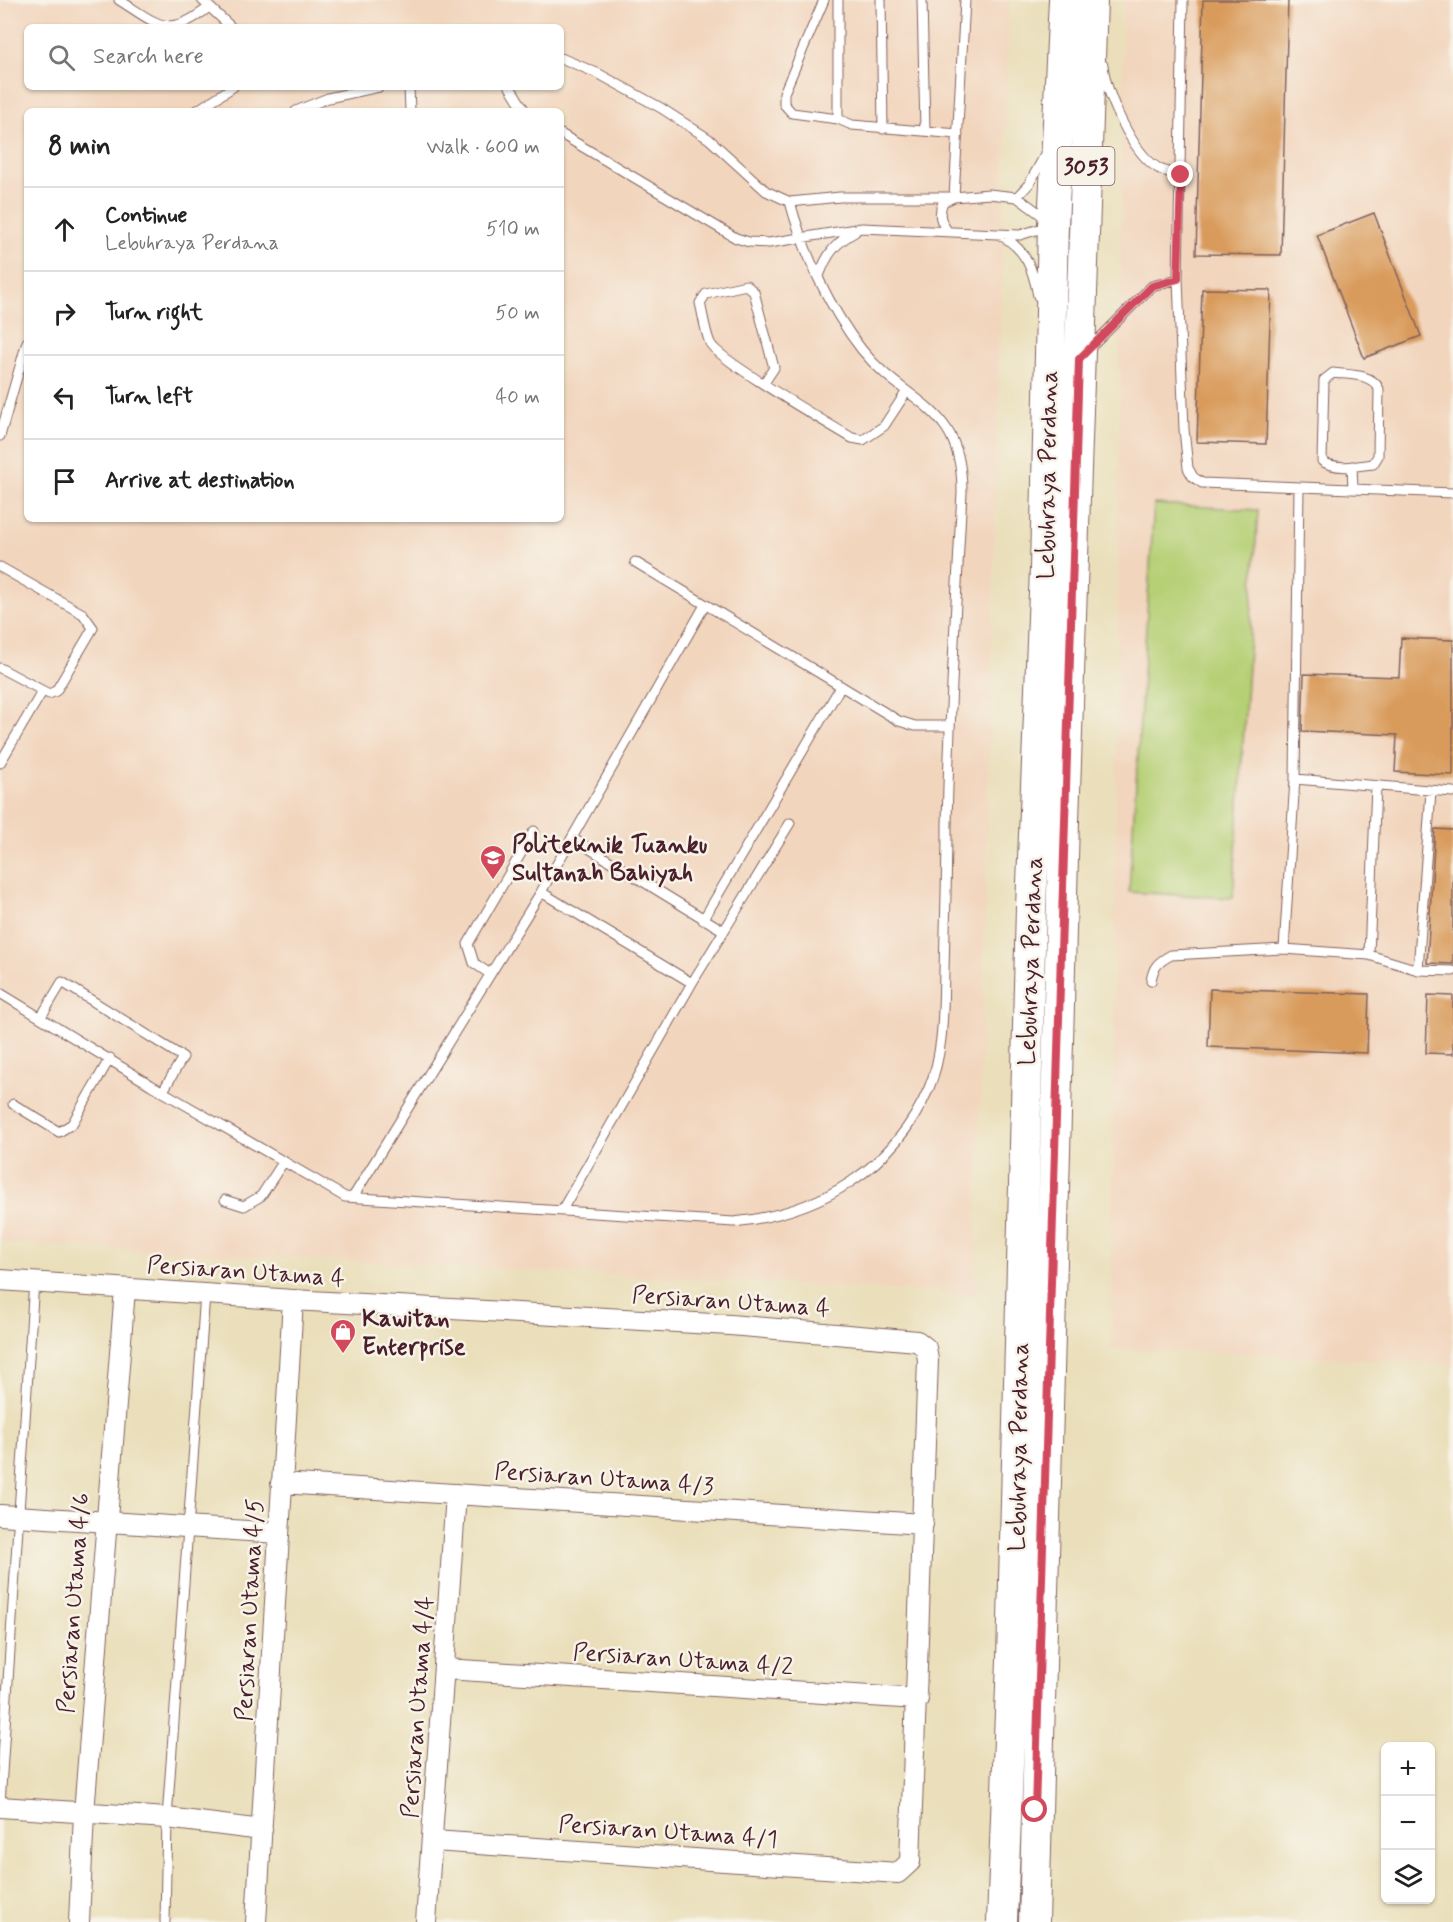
<!DOCTYPE html>
<html lang="en">
<head>
<meta charset="utf-8">
<style>
	body { margin:0; font-family:Mynerve,sans-serif; background:#f6f6f6; color:#222 }
	.controls { position:absolute; right:18px; bottom:18px; display:grid; overflow:hidden; border-radius:9px; box-shadow:0 2px 4px #0004 }
	.controls button { width:54px; height:54px; display:grid; place-items:center; padding:0; border:0; border-bottom:2px solid #e0e0e0; background:#fff; color:#222; font:30px sans-serif }
	.stop { position:absolute; width:18px; height:18px; margin:-14px; border:4px solid #d1495b; border-radius:50%; background:#fff }
	.stop.end { background:#d1495b; border-color:#fff; box-shadow:0 2px 6px #0008 }
	.list { margin:0; padding:0; list-style:none }
	h2 { display:flex; justify-content:space-between; align-items:center; height:78px; margin:0; padding:0 24px; font-size:26px }
	h2 small { font-size:20px; font-weight:400; color:#767676 }
	.list li { display:grid; grid-template-columns:39px 1fr auto; gap:18px; align-items:center; box-sizing:border-box; height:84px; padding:0 24px; border-top:2px solid #e0e0e0 }
	.list b { display:block; font-size:22px; white-space:nowrap }
	.list p { margin:0; font-size:20px; white-space:nowrap; color:#767676 }
	.list em { font-size:20px; font-style:normal; color:#767676 }
	.icon { flex:none; width:33px; height:33px; fill:none; stroke:currentColor; stroke-width:2; stroke-linecap:round; stroke-linejoin:round }
	.map { position:relative; flex:none; width:1453px; height:1922px; overflow:hidden }
	.search { position:absolute; background:#fff; box-shadow:0 2px 4px #0004; left:24px; top:24px; width:540px; height:66px; display:flex; align-items:center; gap:15px; box-sizing:border-box; padding:0 21px; border-radius:9px; color:#767676; font-size:22px }
	.panel { position:absolute; background:#fff; box-shadow:0 2px 4px #0004; left:24px; top:108px; width:540px; height:414px; border-radius:9px }
	.map>svg:first-child { display:block }
</style>
</head>
<body>
<div class="map">
<svg width="1453" height="1922" viewBox="0 0 1453 1922">
	<rect width="100%" height="100%" fill="#f7f3e8"/>
	<filter id="ink" filterUnits="userSpaceOnUse"><feTurbulence type="fractalNoise" baseFrequency=".0167" numOctaves="2"/><feDisplacementMap in="SourceGraphic" scale="12" xChannelSelector="R" yChannelSelector="G"/><feConvolveMatrix kernelMatrix="1 2 1 2 8 2 1 2 1" color-interpolation-filters="sRGB"/></filter>
	<filter id="wash" filterUnits="userSpaceOnUse"><feTurbulence type="fractalNoise" baseFrequency=".008" numOctaves="4" result="noise"/><feDisplacementMap in="SourceGraphic" scale="24" xChannelSelector="R" yChannelSelector="G"/><feGaussianBlur stdDeviation="1.35" result="paint"/><feColorMatrix in="noise" values="0 0 0 0 0 0 0 0 0 0 0 0 0 0 0 0 0 1.4 0 .05"/><feComposite in="paint" operator="in"/></filter>
	<g filter="url(#wash)">
		<rect width="100%" height="100%" fill="#eadfba"/>
		<path fill="#f2d5bd" fill-rule="evenodd" d="M0,0H1009L975,1294L0,1243ZM27,27H561V87H27ZM27,111H561V519H27Z
			M1123,0H1453V1364L1111,1348Z"/>
		<path fill="#b6d076" stroke="#807850" stroke-width="1.5" d="M1154,504L1258,510L1233,898L1129,892Z"/>
		<g id="blocks">
			<path fill="#d99b5b" d="M1203,0H1288L1281,255L1196,254Z
				M1374,213L1421,336L1364,358L1317,235Z
				M1202,289L1271,290L1266,444L1197,442Z
				M1401,638L1453,640V775L1395,772L1397,735L1302,731L1304,674L1399,677Z
				M1435,829L1453,830V964L1427,963Z
				M1210,989L1369,994L1367,1053L1208,1047Z
				M1428,995L1453,996V1054L1426,1053Z"/>
		</g>
	</g>
	<g filter="url(#ink)">
		<use href="#blocks" fill-opacity="0" stroke="#82625d" stroke-width="1.5"/>
		<g fill="none" stroke-linecap="round" stroke-linejoin="round">
			<defs>
				<path id="lane" d="M119,0C158,24 168,40 209,7
					M202,0L231,27
					M824,0L784,93V104L792,113L838,119
					M838,0V119L852,125L958,134
					M881,0L883,129
					M922,0L925,130
					M1183,0L1178,279L1184,429L1188,468L1193,477L1202,483L1453,493
					M1103,65C1106,93 1132,153 1158,168C1164,172 1174,173 1181,175
					M409,87L410,111
					M510,87L525,111
					M196,111L233,87
					M296,111L328,98L379,87
					M561,134L736,238L749,242L769,243L862,228L1020,235L1049,226
					M954,197L965,0
					M1017,197L1029,184L1044,157
					M790,202L840,197H954L989,194L1017,197L1047,219
					M948,232C940,221 938,214 943,202L952,198
					M1000,235C1026,249 1033,269 1038,296
					M819,276C827,254 835,243 855,232
					M1088,350L1152,286L1178,279
					M1333,373C1348,375 1372,373 1379,389L1378,456L1373,464C1358,466 1334,470 1322,461L1324,380Z
					M764,383L774,368L754,292L746,285L706,294L700,303C703,315 705,331 710,343C718,360 829,424 852,438L863,440L884,426L907,391
					M0,436L27,342
					M1352,466L1353,489
					M635,562L899,721L915,726H949
					M0,567L83,614L93,628L56,691L49,694L0,668
					M0,763L42,692
					M1295,779L1453,792
					M572,838L724,931
					M541,892L692,983
					M703,920L841,686
					M1284,949L1295,779L1299,487
					M1369,955L1376,786
					M1418,970L1431,791
					M490,974L474,963L468,944L534,831
					M1151,981C1153,967 1158,962 1171,955L1284,949L1369,955L1418,970L1453,971
					M0,993L151,1085L345,1197L734,1222C820,1213 894,1169 929,1088C944,1053 943,1010 944,972C945,924 947,876 947,827C949,715 956,604 962,492C962,403 908,407 862,350C829,308 804,253 790,202L766,191L709,139L661,108L599,74L561,58
					M41,1017L62,982L183,1057L163,1091
					M13,1104L59,1132L72,1124L110,1058
					M353,1197L541,892L705,605
					M225,1200L244,1206L261,1196L284,1161
					M562,1210L692,983L790,823
					M0,1804L34,1281
					M165,1922L167,1818L205,1294"/>
				<path id="street" d="M0,1280L293,1300L730,1325L906,1340L917,1341L926,1348L928,1360L910,1862L898,1873L434,1841
					M281,1483L923,1524
					M0,1515L279,1533
					M445,1669L918,1699
					M0,1807L167,1818L262,1830
					M79,1922L84,1813L125,1289
					M256,1922L293,1300
					M426,1922L456,1494"/>
				<path id="primary" d="M1002,1922L1012,1660L1031,907L1045,569L1053,225L1064,0
					M1034,1922L1064,821L1092,0"/>
			</defs>
			<use href="#lane" stroke="#82625d" stroke-width="11"/>
			<use href="#street" stroke="#82625d" stroke-width="22"/>
			<use href="#primary" stroke="#82625d" stroke-width="32"/>
			<use href="#lane" stroke="#fff" stroke-width="9"/>
			<use href="#street" stroke="#fff" stroke-width="20"/>
			<use href="#primary" stroke="#fff" stroke-width="30"/>
		</g>
	</g>
	<g fill="none" stroke-linecap="round" stroke-linejoin="round" filter="url(#ink)">
		<path stroke="#d1495b" stroke-width="8" d="M1035,1810L1079,359L1152,286L1178,279L1181,175"/>
	</g>
	<defs>
		<symbol id="university-pin" viewBox="-11 -11 22 30"><path d="M0 17L-7.5 6A9.5 9.5 0 1 1 7.5 6Z" fill="#d1495b" stroke="#f7f3e8"/><path d="M0-5L7-2L0 1L-7-2ZM-4 1L0 2.5L4 1V4Q0 6-4 4Z" fill="#fff"/></symbol>
		<symbol id="shop-pin" viewBox="-11 -11 22 30"><path d="M0 17L-7.5 6A9.5 9.5 0 1 1 7.5 6Z" fill="#d1495b" stroke="#f7f3e8"/><path d="M-5-2.5h2.3a2.7 3.5 0 0 1 5.4 0H5L5.5 6h-11ZM-1.5-2.5h3a1.5 2.3 0 0 0-3 0Z" fill="#fff"/></symbol>
	</defs>
	<g fill-rule="evenodd">
		<use href="#university-pin" x="478" y="843" width="30" height="40"/>
		<use href="#shop-pin" x="328" y="1317" width="30" height="40"/>
	</g>
	<g text-anchor="middle" stroke-width="5" stroke-linejoin="round" paint-order="stroke">
		<rect fill="#f7f3e8" stroke="#7e5f64" stroke-width="1.5" x="1057.5" y="147" width="57" height="38" rx="4.5"/>
		<g font-size="22" font-weight="bold" fill="#4a1f2b">
			<text x="1086" y="174">3053</text>
		</g>
		<g font-size="24" fill="#4a1f2b" stroke="#f7f3e8">
			<text transform="translate(1047 475) rotate(-89)" y="8">Lebuhraya Perdana</text>
			<text transform="translate(1030 961) rotate(-88)" y="8">Lebuhraya Perdana</text>
			<text transform="translate(246 1271) rotate(4)" y="8">Persiaran Utama 4</text>
			<text transform="translate(731 1301) rotate(4)" y="8">Persiaran Utama 4</text>
			<text transform="translate(1018 1447) rotate(-89)" y="8">Lebuhraya Perdana</text>
			<text transform="translate(604 1478) rotate(4)" y="8">Persiaran Utama 4/3</text>
			<text transform="translate(73 1603) rotate(-86)" y="8">Persiaran Utama 4/6</text>
			<text transform="translate(249 1610) rotate(-87)" y="8">Persiaran Utama 4/5</text>
			<text transform="translate(683 1659) rotate(4)" y="8">Persiaran Utama 4/2</text>
			<text transform="translate(417 1707) rotate(-86)" y="8">Persiaran Utama 4/4</text>
			<text transform="translate(668 1831) rotate(4)" y="8">Persiaran Utama 4/1</text>
		</g>
		<g font-size="24" font-weight="bold" fill="#4a1f2b" stroke="#f7f3e8" text-anchor="start">
			<text x="512" y="852">Politeknik Tuanku<tspan x="512" dy="28">Sultanah Bahiyah</tspan></text>
			<text x="362" y="1326">Kawitan<tspan x="362" dy="28">Enterprise</tspan></text>
		</g>
	</g>
</svg>
<div class="controls">
<button>+</button>
<button>−</button>
<button><svg class="icon" aria-label="layers" viewBox="0 0 24 24"><path d="M12 4l9 5-9 5-9-5zM3 14l9 5 9-5"/></svg></button>
</div>
<div class="stop" style="left:1035px;top:1810px"></div>
<div class="stop end" style="left:1181px;top:175px"></div>
<div class="search"><svg class="icon" aria-label="search" viewBox="0 0 24 24"><circle cx="10" cy="10" r="6"/><path d="M15 15l6 6"/></svg>Search here</div>
<section class="panel">
<h2>8 min<small>Walk · 600 m</small></h2>
<ul class="list">
<li><svg class="icon" aria-label="ahead" viewBox="0 0 24 24"><path d="M12 20V5M6 11l6-6 6 6"/></svg><div><b>Continue</b><p>Lebuhraya Perdana</p></div><em>510 m</em></li>
<li><svg class="icon" aria-label="right" viewBox="0 0 24 24"><path d="M7 20v-9h11M14 6l5 5-5 5"/></svg><div><b>Turn right</b></div><em>50 m</em></li>
<li><svg class="icon" aria-label="left" viewBox="0 0 24 24"><path d="M17 20v-9H6M10 6l-5 5 5 5"/></svg><div><b>Turn left</b></div><em>40 m</em></li>
<li><svg class="icon" aria-label="arrive" viewBox="0 0 24 24"><path d="M6 21V4h12l-3 4 3 4H6"/></svg><div><b>Arrive at destination</b></div></li>
</ul>
</section>
</div>
</body>
</html>
